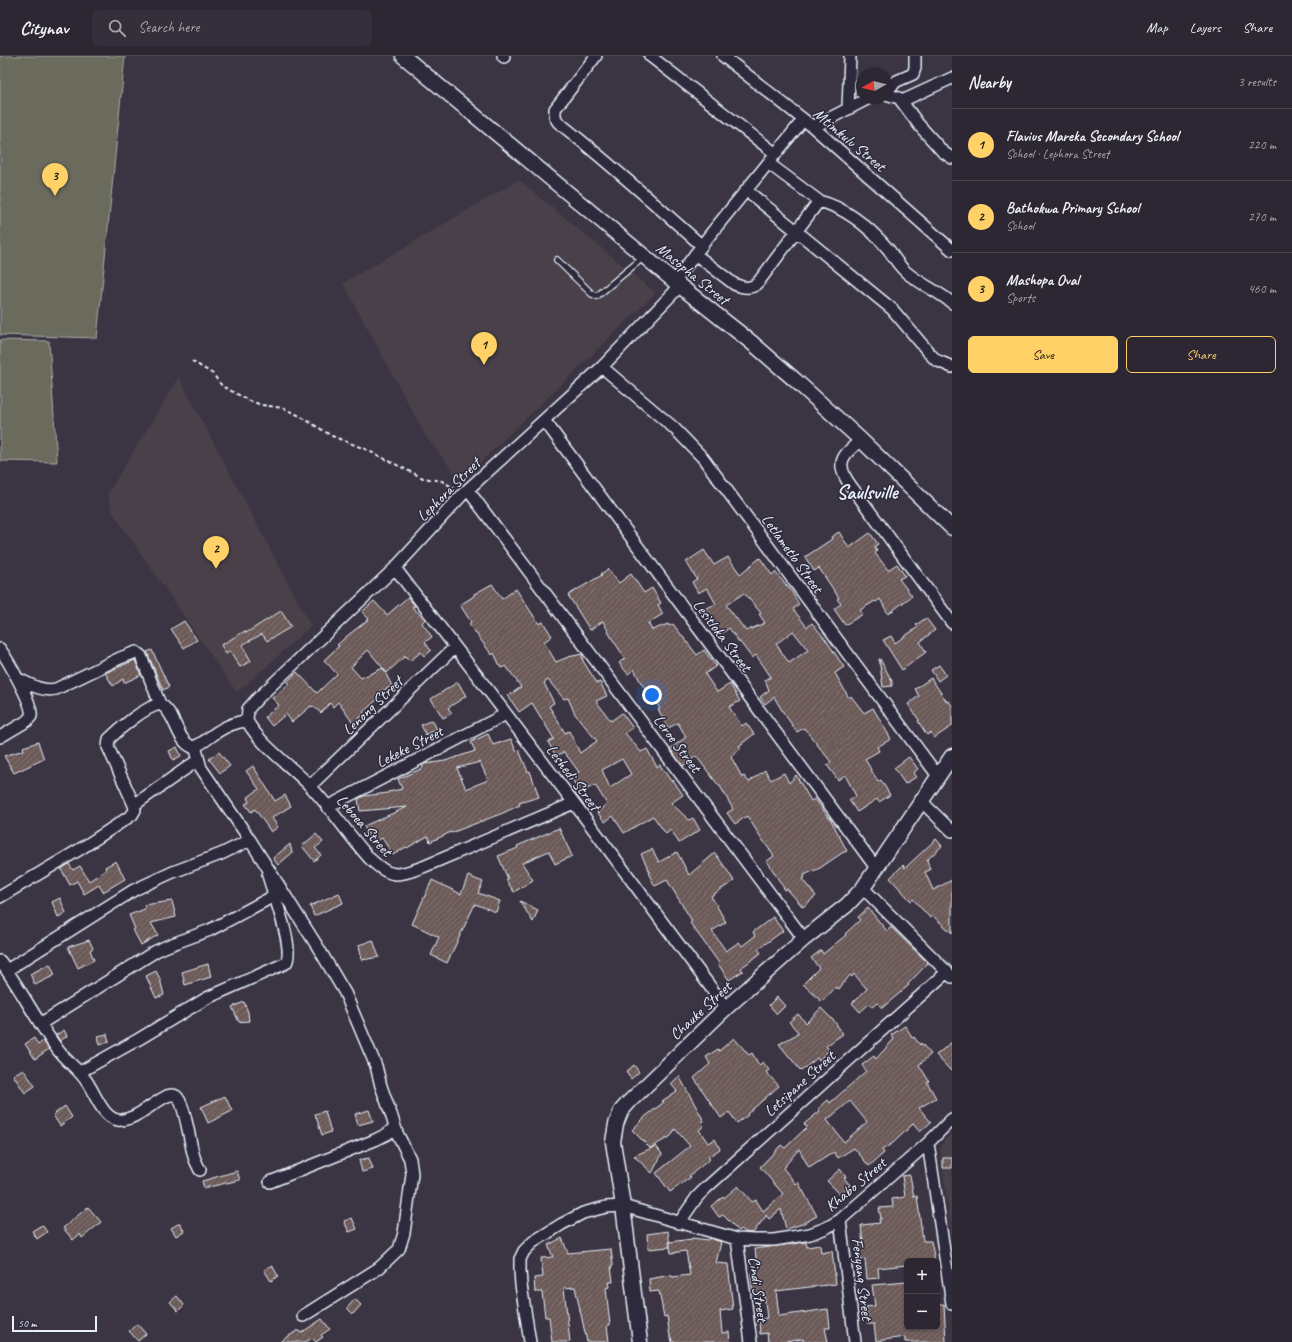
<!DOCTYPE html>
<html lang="en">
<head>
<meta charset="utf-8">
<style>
	body { margin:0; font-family:Caveat,sans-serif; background:#342f3a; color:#f1f3f6 }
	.controls { position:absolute; right:12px; bottom:12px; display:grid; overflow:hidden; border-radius:6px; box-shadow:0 1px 3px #0004 }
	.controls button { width:36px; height:36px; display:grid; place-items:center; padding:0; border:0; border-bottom:1px solid #48444d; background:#2c2732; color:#f1f3f6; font:20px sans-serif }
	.compass { position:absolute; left:856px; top:12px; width:36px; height:36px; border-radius:50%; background:#2c2732; box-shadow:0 1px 3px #0004; rotate:262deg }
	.scale { position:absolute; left:12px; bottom:10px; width:85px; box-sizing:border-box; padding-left:4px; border:2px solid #e8f1f8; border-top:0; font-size:11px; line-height:14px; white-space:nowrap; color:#e8f1f8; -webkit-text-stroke:3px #2f2a3d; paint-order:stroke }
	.you { position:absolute; left:652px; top:639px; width:14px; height:14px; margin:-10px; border:3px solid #fff; border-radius:50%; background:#1a73e8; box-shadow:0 0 0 6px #1a73e833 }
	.badge { display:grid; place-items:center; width:26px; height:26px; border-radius:50%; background:#ffd166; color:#111; font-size:13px; font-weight:700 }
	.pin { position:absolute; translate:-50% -33px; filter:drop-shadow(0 1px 2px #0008) }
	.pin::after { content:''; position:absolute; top:21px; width:14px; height:12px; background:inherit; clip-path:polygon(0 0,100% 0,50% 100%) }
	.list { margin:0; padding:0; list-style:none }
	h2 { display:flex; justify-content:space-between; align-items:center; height:52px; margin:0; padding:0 16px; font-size:17px }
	h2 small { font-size:13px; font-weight:400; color:#a6a5ac }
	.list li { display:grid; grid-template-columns:26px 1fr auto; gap:12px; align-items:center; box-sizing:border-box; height:72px; padding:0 16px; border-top:1px solid #48444d }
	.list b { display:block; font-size:15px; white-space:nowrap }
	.list p { margin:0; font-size:13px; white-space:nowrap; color:#a6a5ac }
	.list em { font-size:13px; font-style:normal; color:#a6a5ac }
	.actions { display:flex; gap:8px; padding:12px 16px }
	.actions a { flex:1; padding:9px 0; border:1px solid #ffd166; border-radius:6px; text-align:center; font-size:14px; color:#ffd166 }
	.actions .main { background:#ffd166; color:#111 }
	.icon { flex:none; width:22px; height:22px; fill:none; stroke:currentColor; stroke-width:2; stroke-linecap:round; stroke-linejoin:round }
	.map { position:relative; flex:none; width:952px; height:1286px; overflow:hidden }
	header { display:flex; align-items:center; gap:24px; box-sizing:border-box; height:56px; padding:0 20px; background:#2c2732; border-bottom:1px solid #48444d }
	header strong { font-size:19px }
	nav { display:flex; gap:22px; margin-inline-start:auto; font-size:14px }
	.search { width:280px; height:36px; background:#342f3a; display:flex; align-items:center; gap:10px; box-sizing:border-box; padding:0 14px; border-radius:6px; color:#a6a5ac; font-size:15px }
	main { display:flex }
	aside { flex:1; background:#2c2732 }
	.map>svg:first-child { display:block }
</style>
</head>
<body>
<header>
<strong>Citynav</strong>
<div class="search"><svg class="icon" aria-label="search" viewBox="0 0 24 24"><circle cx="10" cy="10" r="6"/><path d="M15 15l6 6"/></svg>Search here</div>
<nav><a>Map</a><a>Layers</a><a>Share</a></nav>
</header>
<main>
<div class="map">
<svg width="952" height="1286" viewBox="0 0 952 1286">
	<defs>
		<pattern id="building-hatch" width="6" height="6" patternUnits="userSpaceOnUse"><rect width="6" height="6" fill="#6c5a59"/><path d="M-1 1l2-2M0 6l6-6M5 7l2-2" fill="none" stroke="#817272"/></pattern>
	</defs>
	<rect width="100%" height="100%" fill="#3b3443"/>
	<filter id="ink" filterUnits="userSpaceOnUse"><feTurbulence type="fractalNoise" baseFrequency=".025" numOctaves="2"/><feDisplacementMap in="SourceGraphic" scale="8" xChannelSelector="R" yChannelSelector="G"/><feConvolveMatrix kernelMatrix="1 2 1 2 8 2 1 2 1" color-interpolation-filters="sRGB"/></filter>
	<g filter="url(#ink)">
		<path fill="#4a3f4a" d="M519,124L656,237L461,425L426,381L343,227Z
			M179,321L311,570L237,637L112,456L108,437Z
			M952,1077V1183L940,1093L944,1085Z"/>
		<path fill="#6b6b5d" stroke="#aaaeaa" d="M0,0H125L97,282L0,279Z
			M0,284L49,285L57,406L0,405Z"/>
		<path fill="url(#building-hatch)" stroke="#e8f1f8" fill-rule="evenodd" d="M839,476L849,492L870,477L878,488L874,491L877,495L875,497L888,514L897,508L905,520L899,523L912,540L888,558L880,543L876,546L875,545L860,554L863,558L845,569L834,553L841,548L837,543L839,542L819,512L814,515L805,501L832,483L831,481Z
			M704,494L714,509L728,501L740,518L760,502L772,519L775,516L792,536L799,549L793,553L807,571L812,567L826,584L844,611L835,617L849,642L851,640L864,657L873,652L891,683L877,691L879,695L865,703L878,726L881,724L890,739L879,746L877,743L857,756L849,744L856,740L845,719L838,724L827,709L831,706L804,672L797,676L783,656L774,641L765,648L760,641L769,634L765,624L771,621L756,599L752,602L740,586H739L729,572L720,579L706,561L704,553L716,548L707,532L698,537L692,526L697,523L686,506ZM744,537L761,557L759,558L765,567L746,575L726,549ZM793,575L808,594L789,607L776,588Z
			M608,513L619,527L631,518L644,537L652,532L661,547L658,549L663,558L648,567L652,574L668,568L669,570L673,568L697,599L704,594L716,610L705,618L717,636L730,628L740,645L729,651L742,670L746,667L754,678L739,690L741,692L731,701L742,721L744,720L749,726L765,714L771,724L784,717L789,727L796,719L811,745L815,743L829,762H830L847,795L842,797L820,812L804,819L805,821L802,823L816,840L803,851L787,833L785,834L767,805L774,800L762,783L747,760L735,768L727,757L733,753L720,730H719L696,700L683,710L670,693L686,681L678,667L668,672L658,653L660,652L641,627L634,613L628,618L619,607L625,602L611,581L603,565L590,574L568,539L602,519L601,518Z
			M492,528L502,543L516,533L539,568L543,566L552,580L544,586L556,606L568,601L582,598L583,605L597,627L600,626L607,640L596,645L611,665L622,657L633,672L625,677L641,696L647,693L657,711L660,709L671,725L673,724L683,739L671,747L689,764L693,762L700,774L679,787L671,774L666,778L653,760L624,777L613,760L605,766L597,756L607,748L595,729L579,737L571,720L579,716L564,696L556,700L548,686L554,683L532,647L519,656L508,640L521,631L506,610L501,612L494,597L492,599L469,568L471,566L460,549L474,540V538ZM548,624L564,643L568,642L575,658L597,685L580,697L569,675L565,677L549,650L554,647L544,627ZM622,703L631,718L610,732L602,714Z
			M408,541L415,550L412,551L425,563L422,567L432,581L425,586L431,595L424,600L421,596L410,605L405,600L387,617L368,594L351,611L361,622L383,612L392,630L376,638L379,642L363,656L365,658L353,667L338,646L333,651L330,647L321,657L313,650L312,651L311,650L292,666L286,658L272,670L265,661L279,649L272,642L289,628L287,626L297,616L317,637L337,618L324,604L339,590L337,589L347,580L369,563L362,556L374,545L387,559Z
			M281,555L291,571L267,585L262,578L242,589L251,605L240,611L230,595L226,598L221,589L245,575L246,577Z
			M926,562L935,574L920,586L926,596L902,614L883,584L891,580L895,587L918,571L916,569Z
			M184,565L197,584L184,592L171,573Z
			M152,594L169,631L163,634L147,596Z
			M879,603H880L892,625V630L883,631Z
			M135,604L141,619L124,627L123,623L113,630L105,617Z
			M939,609L946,619L938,625L931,614Z
			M931,622L947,646L949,645L952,650V670L934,682L931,676L927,679L918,665L919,664L908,648L919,640L915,633Z
			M458,626L466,640L448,652L452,657L443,662L431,643Z
			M432,664L437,673L426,679L421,669Z
			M488,678L493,689L511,683L516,695L519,694L528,716L530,715L539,741L519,747L520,749L503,757L451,777V776L430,786L428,780L407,792L406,791L393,799L382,782L372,787L364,770L407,751L360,755L358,743L364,740L388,737V736L402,733L398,723L423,712L422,709L424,708L445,705L475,695L471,686ZM480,706L488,724L466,733L457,712Z
			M38,686L44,703L14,717L4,700L24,694L23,691Z
			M177,691L181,700L173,704L169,695Z
			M219,696L230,710L220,717L209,703Z
			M909,701L918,713L913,717L916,721L905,728L894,712Z
			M253,710L275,745L285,739L291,750L272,762L278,771L271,776L255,753L251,756L245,748L249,746L247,742L259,733L246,715Z
			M559,772L572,800L555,808L549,795L522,807L533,824L514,836L506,824L508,823L498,800L518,792L517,790Z
			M316,778L323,786L315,792L321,799L314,805L302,790Z
			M936,783L942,790L927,804L930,814L925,816L933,834L952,824V877L933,860L930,862L913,843L911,845L890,822L903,809L905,812Z
			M290,788L292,797L278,809L273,802Z
			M652,793L659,806L677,796L689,819L715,797L727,814L734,825L711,840L726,866L712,875L726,895L739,886L742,890L755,880L753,876L773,861L783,875L758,893L761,897L741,912L743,915L729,924L718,908L719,907L690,867L692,865L667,824L655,830L648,817L650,816L641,798Z
			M116,805L125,823L103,836L99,829L84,838L77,825L70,829L61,813L69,808L73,814L80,810L89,825L106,814L105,811Z
			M468,820L483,826L478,837L500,845L496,856L475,848L447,907L431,899L439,881L412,868L432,824L461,838Z
			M339,837L343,847L314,860L310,850Z
			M60,842L66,857L58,861L52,846Z
			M172,845L176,861L151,867L158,879L141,889L133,874L135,873L129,859L145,853L144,849Z
			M520,845L538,854L533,866Z
			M868,852L887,875L891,871L928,907L908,928L909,929L882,952L877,947L872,951L869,948L860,956L852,947L867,933L854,918L852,921L850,919L839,933L836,931L822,946L803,928L819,912L811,902L821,894L823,898L846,879L845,878L860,864L858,861Z
			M89,884L93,892L90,894L94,904L78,912L68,891Z
			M373,884L379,901L362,904L359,889Z
			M50,908L55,919L35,929L30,918Z
			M208,908L211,921L185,929L182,916Z
			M156,915L160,923L164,939L156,942L146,920Z
			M777,941L785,950L777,958L769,949Z
			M244,946L248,956L249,965L239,966L232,951Z
			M821,952L835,966L843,978L826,990L829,994L819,1004L817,1002L801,1015L779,988L799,977L789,966L798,958L806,967Z
			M905,970L913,982L914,981L920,989L921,987L931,998L919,1009L929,1025L927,1026L936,1042L919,1052L931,1066L920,1076L913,1068L893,1087L882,1094L884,1097L869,1110L854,1092L838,1102L834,1096L809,1112L799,1093L783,1112L796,1128L798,1126L817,1160L802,1168L786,1173L781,1153L769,1163L766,1159V1160L753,1177L745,1176L741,1173L739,1175L723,1159L719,1161L711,1150L723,1141L724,1142L738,1130L752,1146L756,1144L763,1155L783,1138L760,1111L781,1089L785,1092L807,1071L804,1068L820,1055L818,1053L828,1044L830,1047L866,1015L862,1009L874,1000L876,1003L894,983L891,979ZM850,1045L867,1066L844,1086L827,1064Z
			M64,974L67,980L60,985L56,979Z
			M107,978L109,986L100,989L98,980Z
			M34,982L38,989L43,985L49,993L35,1003L25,988Z
			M734,982L749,999L752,997L759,1009L763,1006L769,1014L766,1016L779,1030L747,1058L748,1059L737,1067L729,1056L721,1062L694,1022L710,1008L706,1001L718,993L719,995Z
			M952,986V1016L936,999Z
			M634,1009L639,1016L631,1023L626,1016Z
			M23,1013L35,1030L25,1037L13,1019Z
			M679,1020L704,1065L701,1067L704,1070L699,1074L708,1087L715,1083L720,1093L708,1101L710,1103L689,1120L691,1121L670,1136L656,1117L690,1090L675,1073L671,1080L650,1092L632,1074L646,1060L664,1046L662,1045L677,1035L671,1028Z
			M225,1040L232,1055L208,1067L201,1051Z
			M65,1050L72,1061L60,1070L53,1059Z
			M369,1054L373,1065L358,1069L355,1058Z
			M325,1055L331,1076L322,1079L315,1058Z
			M656,1090L662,1098L652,1117L634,1100Z
			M369,1102L373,1113L362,1116L359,1104Z
			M943,1102H952V1112H943Z
			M840,1113L846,1121L844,1122L850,1129L840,1138L827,1125Z
			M237,1115L240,1124L204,1132L202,1125Z
			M910,1119L914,1141L917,1140L923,1185H931L935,1205H907V1209L878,1212L879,1222L867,1223L865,1203L860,1204L858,1190L863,1189L861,1169L880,1167L879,1163H881L879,1152L893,1151L892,1143L905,1141L902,1120Z
			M88,1151L101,1166L82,1182L80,1178L73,1184L63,1172Z
			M352,1162L357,1173L349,1176L344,1165Z
			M180,1167L184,1175L176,1180L171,1172Z
			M42,1169L47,1176L37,1183L32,1175Z
			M668,1175L670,1191L648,1193L647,1178Z
			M562,1182L568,1197L611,1193L613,1210H611L613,1226H609L610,1231L606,1232L610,1269H607L609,1286H587L575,1231L564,1232L570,1286H552L549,1261H545L542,1236H535L534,1222L543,1221L541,1202L553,1201L548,1189Z
			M692,1182L708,1184L709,1182L721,1186L716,1207L728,1208L733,1253L720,1255L722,1277L729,1276L730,1286H672L671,1281H670L667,1260L664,1261L659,1235L650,1236L649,1223L671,1219L672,1221L690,1219L686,1195L671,1197L669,1186L692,1183Z
			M806,1186L807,1191L820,1189L821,1197L832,1195L836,1228L776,1235L779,1260L828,1253L830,1272H825L828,1286H803V1283L785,1286H768L767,1277L760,1278L759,1263L767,1262L764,1238L753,1239L751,1218L758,1217L755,1193Z
			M272,1209L278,1220L271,1225L264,1214Z
			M907,1226V1271H937V1249L944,1248L946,1286H905V1281L876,1285L874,1268H868L866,1251L875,1250L872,1229Z
			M177,1240L184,1249L178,1255L170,1246Z
			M355,1243L361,1249L353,1258L347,1252Z
			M322,1263L330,1273L321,1279L323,1281L316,1286L312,1282L306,1286H280L298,1274L301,1277Z
			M137,1268L146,1278L138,1285L129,1275Z"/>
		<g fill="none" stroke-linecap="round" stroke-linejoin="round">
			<defs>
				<path id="service" d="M557,204L592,238L597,240L645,200"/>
				<path id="minor" d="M503,0L504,1
					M596,0L555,53V61L558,66C607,105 654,147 701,189
					M650,0L776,98
					M723,0L813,71L952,194
					M886,35L897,25L913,18L915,12V0
					M886,38L899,42L919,69L943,96L952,102
					M902,45L952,22
					M848,53L850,0
					M813,71L869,42
					M768,107L819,145
					M746,134L892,253L931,299L936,304L952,311
					M695,198L734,228C743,232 750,233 757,228L819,145C846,152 871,173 889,194C894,202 899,210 906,216C920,228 938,235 952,247
					M675,225L709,180L803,64
					M602,311L674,372L703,402L938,720
					M544,364L877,813
					M861,384C856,389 846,395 843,403C838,415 850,429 857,438L952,567
					M468,434L804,883
					M395,512L574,747L726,952
					M0,593C7,603 34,649 31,660C30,662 28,663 27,665L0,681
					M17,622C29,628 42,636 56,633L120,602L136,596L141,600L160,648
					M247,665L248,653L257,643L395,512L464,437L602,311L680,230
					M247,665C262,691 289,708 310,730C332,753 349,780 370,803C391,823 397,820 423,811L574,747
					M195,690L201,712L250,784L319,893L345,937L376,1010L381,1030L391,1058L397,1077L410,1103L412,1118L404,1177L399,1193L379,1212L303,1260
					M310,730L455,591
					M922,746L952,775
					M134,749L198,704
					M327,751L506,658
					M863,832L952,921
					M0,841L82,792L132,759L135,754L134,749L108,691L109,683C120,672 145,651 160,648C176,657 176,684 192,691C202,689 209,681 217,676C226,670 236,666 247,665
					M0,905C21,933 37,966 58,994C66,1005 77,1012 85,1023C94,1034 102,1062 118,1064C133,1066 154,1046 167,1040C170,1039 173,1038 176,1040C184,1044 190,1086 193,1097C194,1103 197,1108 200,1114
					M7,914L134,834L173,816L221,798L250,784
					M40,968L156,895L167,890L210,874L274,840
					M80,1016L139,983L182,957L207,942L286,907C295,892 273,838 268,819
					M928,1087L952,1248
					M270,1126L375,1084L387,1078L395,1071
					M840,1164L855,1286
					M679,1167L697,1141L706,1132L947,916
					M737,1183L751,1286
					M530,1286L521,1229L520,1214V1203L524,1195L533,1186L562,1168L583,1157L606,1151L623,1150L737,1183L754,1184H774L810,1178L826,1172L840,1164L928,1087L952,1063"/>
				<path id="tertiary" d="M403,0L680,230L751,286L795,324L861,384L952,472
					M640,1286L623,1150L613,1086L616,1068L621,1055L629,1046L726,952L804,883L847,849L863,832L952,700"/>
			</defs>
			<use href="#service" stroke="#e8f1f8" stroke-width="8"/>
			<use href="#minor" stroke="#e8f1f8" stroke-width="14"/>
			<use href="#tertiary" stroke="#e8f1f8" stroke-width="17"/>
			<path stroke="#e8f1f8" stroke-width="2" stroke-dasharray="4 3" stroke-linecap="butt" d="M192,305L213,318L222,330L250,345L262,349L283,352L298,359L332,380L365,393L423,422L442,425L454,432"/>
			<use href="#service" stroke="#2f2a3d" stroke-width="5.5"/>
			<use href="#minor" stroke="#2f2a3d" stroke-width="11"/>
			<use href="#tertiary" stroke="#2f2a3d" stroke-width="14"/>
		</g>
	</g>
	<g text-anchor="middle" stroke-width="3" stroke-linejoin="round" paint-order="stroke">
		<g font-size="16" fill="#e8f1f8" stroke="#2f2a3d">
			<text transform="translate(850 83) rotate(40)" y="6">Mtimkulu Street</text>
			<text transform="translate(693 217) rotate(39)" y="6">Masopha Street</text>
			<text transform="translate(448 433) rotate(-45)" y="6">Lephora Street</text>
			<text transform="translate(793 497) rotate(54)" y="6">Letlametlo Street</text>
			<text transform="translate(723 579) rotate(53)" y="6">Lesitloka Street</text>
			<text transform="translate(372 649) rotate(-44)" y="6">Lenong Street</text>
			<text transform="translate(678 687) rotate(53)" y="6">Leroe Street</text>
			<text transform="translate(409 690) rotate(-27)" y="6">Lekeke Street</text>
			<text transform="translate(574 721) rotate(53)" y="6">Leshedi Street</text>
			<text transform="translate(365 769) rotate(49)" y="6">Leboea Street</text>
			<text transform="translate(700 954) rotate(-43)" y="6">Chauke Street</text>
			<text transform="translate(799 1027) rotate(-42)" y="6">Letsipane Street</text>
			<text transform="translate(855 1128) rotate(-40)" y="6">Khabo Street</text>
			<text transform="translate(863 1223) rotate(83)" y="6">Fenyang Street</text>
			<text transform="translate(759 1233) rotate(82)" y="6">Cindi Street</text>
		</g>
		<g font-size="20" font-weight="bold" fill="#e8f1f8" stroke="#2f2a3d">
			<text x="867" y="443">Saulsville</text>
		</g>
	</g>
</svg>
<div class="controls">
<button>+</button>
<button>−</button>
</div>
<svg class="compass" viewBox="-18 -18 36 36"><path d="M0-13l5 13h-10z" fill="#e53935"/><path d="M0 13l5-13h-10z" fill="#a6a5ac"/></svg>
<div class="scale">50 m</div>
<div class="you"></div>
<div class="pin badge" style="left:484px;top:309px">1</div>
<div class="pin badge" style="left:216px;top:513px">2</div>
<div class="pin badge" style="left:55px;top:140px">3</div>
</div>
<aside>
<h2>Nearby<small>3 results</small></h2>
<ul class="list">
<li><span class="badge">1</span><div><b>Flavius Mareka Secondary School</b><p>School · Lephora Street</p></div><em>220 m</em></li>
<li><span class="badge">2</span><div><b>Bathokwa Primary School</b><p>School</p></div><em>270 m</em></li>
<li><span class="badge">3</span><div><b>Mashopa Oval</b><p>Sports</p></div><em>460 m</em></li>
</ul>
<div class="actions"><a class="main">Save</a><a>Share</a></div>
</aside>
</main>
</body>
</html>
